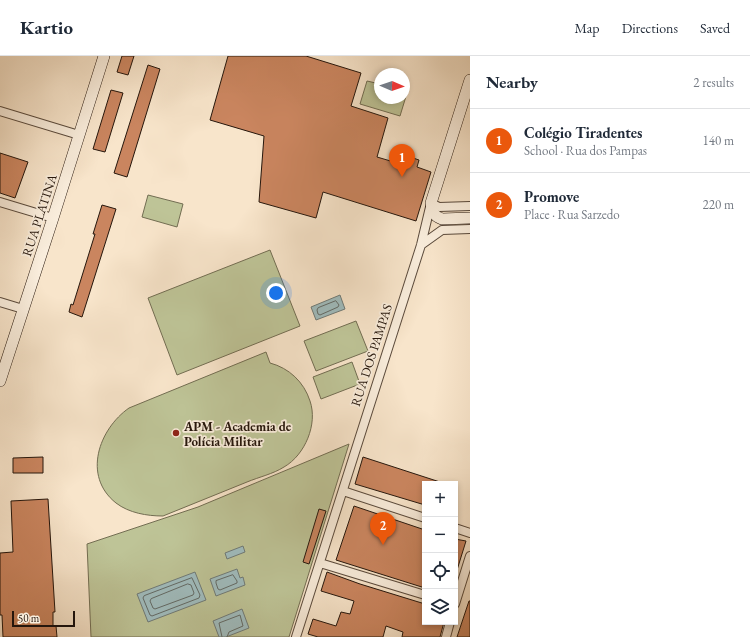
<!DOCTYPE html>
<html lang="en">
<head>
<meta charset="utf-8">
<style>
	body { margin:0; font-family:"EB Garamond",serif; background:#f6f6f7; color:#1f2937 }
	.controls { position:absolute; right:12px; bottom:12px; display:grid; overflow:hidden; border-radius:0px; box-shadow:0 2px 6px #0003 }
	.controls button { width:36px; height:36px; display:grid; place-items:center; padding:0; border:0; border-bottom:1px solid #e0e1e3; background:#fff; color:#1f2937; font:20px sans-serif }
	.compass { position:absolute; left:374px; top:12px; width:36px; height:36px; border-radius:50%; background:#fff; box-shadow:0 2px 6px #0003; rotate:92deg }
	.scale { position:absolute; left:12px; bottom:10px; width:63px; box-sizing:border-box; padding-left:4px; border:2px solid #25160c; border-top:0; font-size:11px; line-height:14px; white-space:nowrap; color:#25160c; -webkit-text-stroke:3px #faeedd; paint-order:stroke }
	.you { position:absolute; left:276px; top:237px; width:14px; height:14px; margin:-10px; border:3px solid #fff; border-radius:50%; background:#1a73e8; box-shadow:0 0 0 6px #1a73e833 }
	.badge { display:grid; place-items:center; width:26px; height:26px; border-radius:50%; background:#ea580c; color:#fff; font-size:13px; font-weight:700 }
	.pin { position:absolute; translate:-50% -33px; filter:drop-shadow(0 1px 2px #0008) }
	.pin::after { content:''; position:absolute; top:21px; width:14px; height:12px; background:inherit; clip-path:polygon(0 0,100% 0,50% 100%) }
	.list { margin:0; padding:0; list-style:none }
	h2 { display:flex; justify-content:space-between; align-items:center; height:52px; margin:0; padding:0 16px; font-size:17px }
	h2 small { font-size:13px; font-weight:400; color:#747a83 }
	.list li { display:grid; grid-template-columns:26px 1fr auto; gap:12px; align-items:center; box-sizing:border-box; height:64px; padding:0 16px; border-top:1px solid #e0e1e3 }
	.list b { display:block; font-size:15px; white-space:nowrap }
	.list p { margin:0; font-size:13px; white-space:nowrap; color:#747a83 }
	.list em { font-size:13px; font-style:normal; color:#747a83 }
	.icon { flex:none; width:22px; height:22px; fill:none; stroke:currentColor; stroke-width:2; stroke-linecap:round; stroke-linejoin:round }
	.map { position:relative; flex:none; width:470px; height:581px; overflow:hidden }
	header { display:flex; align-items:center; gap:24px; box-sizing:border-box; height:56px; padding:0 20px; background:#fff; border-bottom:1px solid #e0e1e3 }
	header strong { font-size:19px }
	nav { display:flex; gap:22px; margin-inline-start:auto; font-size:14px }
	main { display:flex }
	aside { flex:1; background:#fff }
	.map>svg:first-child { display:block }
</style>
</head>
<body>
<header>
<strong>Kartio</strong>
<nav><a>Map</a><a>Directions</a><a>Saved</a></nav>
</header>
<main>
<div class="map">
<svg width="470" height="581" viewBox="0 0 470 581">
	<rect width="100%" height="100%" fill="#f8e5cb"/>
	<filter id="stains"><feTurbulence type="fractalNoise" baseFrequency=".005" numOctaves="4"/><feColorMatrix values="0 0 0 0 .2 0 0 0 0 .09 0 0 0 0 .02 0 0 0 .5 -.17"/></filter>
	<radialGradient id="worn" r=".72"><stop offset=".6" stop-color="#630" stop-opacity="0"/><stop offset="1" stop-color="#630" stop-opacity=".3"/></radialGradient>
	<path fill="#bec497" stroke="#726d52" d="M367,25L380,28V42H404V36L407,37L400,60L360,48Z
		M148,139L183,148L177,171L142,161Z
		M270,194L300,270L177,319L148,242Z
		M356,265L368,295L316,315L304,285Z
		M266,296L270,307C289,312 304,326 310,345C318,368 305,399 284,411C273,418 259,421 247,426C219,437 191,449 163,460C147,460 129,457 116,447C82,420 99,373 129,352Z
		M352,306L360,328L321,343L313,321Z
		M349,388L289,581H91L87,488L198,451Z"/>
	<path fill="#a0bdbf" stroke="#6f7a77" d="M340,239L345,253L316,264L311,251Z
		M243,490L245,496L227,503L225,497Z
		M237,513L240,522L243,521L245,529L216,540L210,523Z
		M195,516L206,544L148,566L137,538Z
		M242,553L249,572L226,581H219L213,565Z"/>
	<g fill="none" stroke-linecap="round" stroke-linejoin="round">
		<path stroke="#626a66" stroke-width="1" d="M336,245L339,249L338,251L320,259L318,258L317,254L318,252Z
			M233,519L237,525V527L220,534L218,533L216,527V525Z
			M192,522L200,539L199,542L152,560L150,559L143,542L144,540Z
			M188,528L191,529L194,537L193,539L155,553L153,552L150,545L151,543Z
			M222,581L219,567L240,559L243,570L229,576L227,581"/>
	</g>
	<path fill="#ca855f" stroke="#25160c" d="M122,0H134L128,19L117,16Z
		M228,0H306L361,17L351,50L388,62L377,101L404,109L407,100L419,104L417,111L431,116L416,165L323,136L316,162L259,146L264,80L210,64Z
		M148,9L160,13L127,121L114,117Z
		M111,34L123,37L105,96L93,93Z
		M0,97L28,106L15,142L0,137Z
		M102,149L116,153L82,261L69,256L71,248L73,249L95,178H93Z
		M43,401V417H13V402Z
		M363,401L443,427L442,428H425V449L355,428Z
		M48,443L55,556H53V570H56L57,581H3L2,559H0V497L13,496L11,445Z
		M354,450L425,474V532L336,504Z
		M319,453L326,455L309,508L303,506Z
		M455,483L466,485L457,514H455Z
		M327,516L360,528L425,548V566H444L440,581H402L403,576L386,570L383,581H318L308,578L313,563L336,570L341,556L350,558L354,545L321,535Z
		M469,545H470V581H457Z"/>
	<g fill="none" stroke-linecap="round" stroke-linejoin="round">
		<defs>
			<path id="street" d="M0,55L79,79
				M0,146L53,162
				M421,189L442,174L470,173
				M0,246L23,253
				M343,435L425,462
				M455,472L470,477
				M320,507L425,539
				M455,548L470,500
				M296,581L421,189L431,147L439,151L470,150
				M446,581L450,566"/>
			<path id="secondary" d="M470,24L431,147C432,155 433,160 442,163L470,162
				M0,325L53,162L104,0"/>
		</defs>
		<use href="#street" stroke="#5a4a3c" stroke-width="10"/>
		<use href="#secondary" stroke="#25160c" stroke-width="12"/>
		<use href="#street" stroke="#faeedd" stroke-width="8"/>
		<use href="#secondary" stroke="#faeedd" stroke-width="11"/>
	</g>
	<circle fill="#8f2418" stroke="#faeedd" stroke-width="1.5" cx="176" cy="377" r="4"/>
	<g text-anchor="middle" stroke-width="3.5" stroke-linejoin="round" paint-order="stroke">
		<g font-size="13" fill="#25160c" stroke="#faeedd">
			<text transform="translate(39 159) rotate(-72)" y="5">RUA PLATINA</text>
			<text transform="translate(371 299) rotate(-72)" y="5">RUA DOS PAMPAS</text>
		</g>
		<g font-size="13" font-weight="bold" fill="#25160c" stroke="#faeedd" text-anchor="start">
			<text x="184" y="375">APM - Academia de<tspan x="184" dy="15">Polícia Militar</tspan></text>
		</g>
	</g>
	<rect width="100%" height="100%" filter="url(#stains)"/>
	<rect width="100%" height="100%" fill="url(#worn)"/>
</svg>
<div class="controls">
<button>+</button>
<button>−</button>
<button><svg class="icon" aria-label="locate" viewBox="0 0 24 24"><circle cx="12" cy="12" r="6"/><path d="M12 2v4M12 18v4M2 12h4M18 12h4"/></svg></button>
<button><svg class="icon" aria-label="layers" viewBox="0 0 24 24"><path d="M12 4l9 5-9 5-9-5zM3 14l9 5 9-5"/></svg></button>
</div>
<svg class="compass" viewBox="-18 -18 36 36"><path d="M0-13l5 13h-10z" fill="#e53935"/><path d="M0 13l5-13h-10z" fill="#747a83"/></svg>
<div class="scale">50 m</div>
<div class="you"></div>
<div class="pin badge" style="left:402px;top:121px">1</div>
<div class="pin badge" style="left:383px;top:489px">2</div>
</div>
<aside>
<h2>Nearby<small>2 results</small></h2>
<ul class="list">
<li><span class="badge">1</span><div><b>Colégio Tiradentes</b><p>School · Rua dos Pampas</p></div><em>140 m</em></li>
<li><span class="badge">2</span><div><b>Promove</b><p>Place · Rua Sarzedo</p></div><em>220 m</em></li>
</ul>
</aside>
</main>
</body>
</html>
